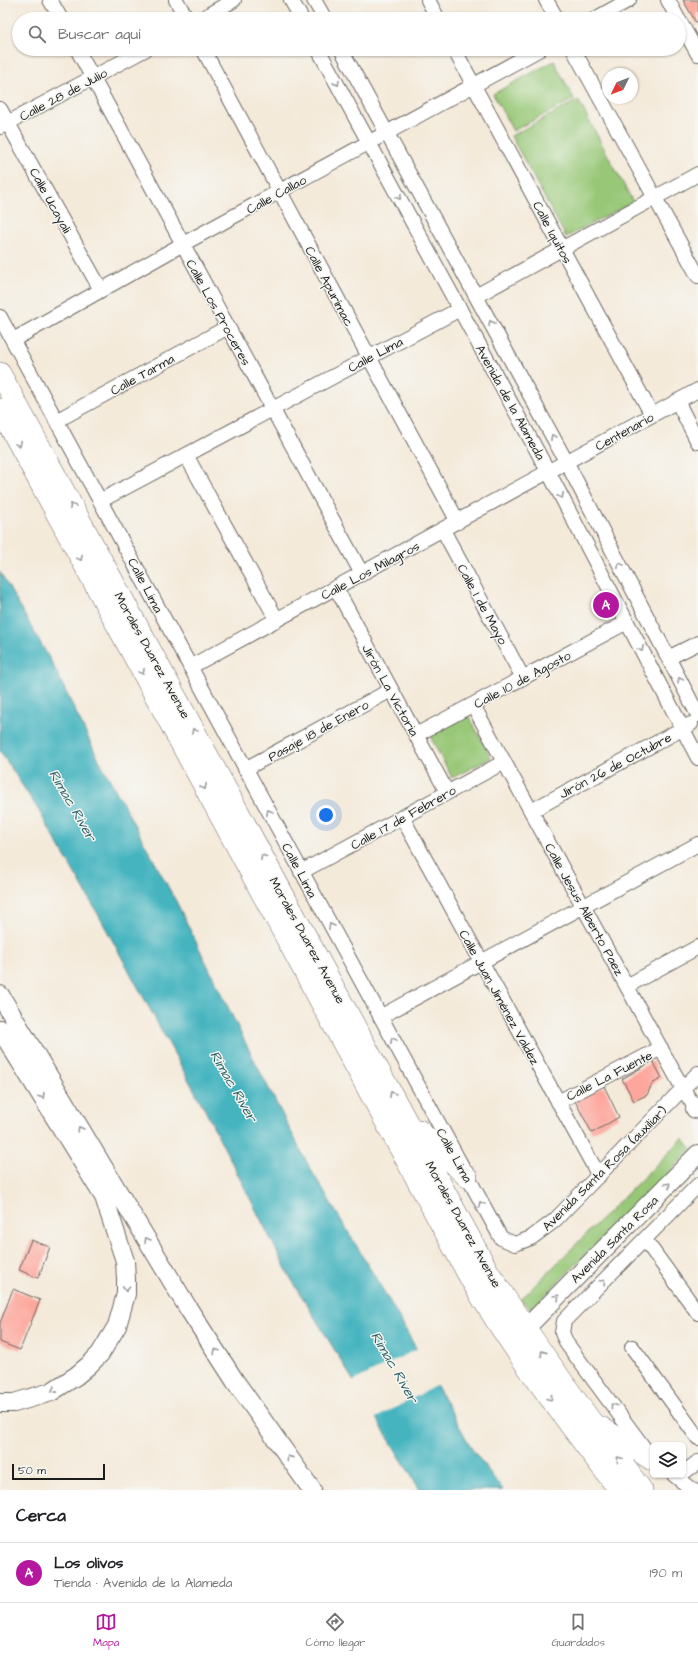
<!DOCTYPE html>
<html lang="es">
<head>
<meta charset="utf-8">
<style>
	body { margin:0; font-family:"Architects Daughter",sans-serif; background:#f2f2f2; color:#202124 }
	.controls { position:absolute; right:12px; bottom:12px; display:grid; overflow:hidden; border-radius:6px; box-shadow:0 1px 3px #0004 }
	.controls button { width:36px; height:36px; display:grid; place-items:center; padding:0; border:0; border-bottom:1px solid #e0e0e0; background:#fff; color:#202124; font:20px sans-serif }
	.compass { position:absolute; left:602px; top:68px; width:36px; height:36px; border-radius:50%; background:#fff; box-shadow:0 1px 3px #0004; rotate:227deg }
	.scale { position:absolute; left:12px; bottom:10px; width:93px; box-sizing:border-box; padding-left:4px; border:2px solid #1c1c1c; border-top:0; font-size:11px; line-height:14px; white-space:nowrap; color:#1c1c1c; -webkit-text-stroke:3px #f6f6f2; paint-order:stroke }
	.you { position:absolute; left:326px; top:815px; width:14px; height:14px; margin:-10px; border:3px solid #fff; border-radius:50%; background:#1a73e8; box-shadow:0 0 0 6px #1a73e833 }
	.badge { display:grid; place-items:center; width:26px; height:26px; border-radius:50%; background:#b5179e; color:#fff; font-size:13px; font-weight:700 }
	.pin { position:absolute; translate:-50% -50%; border:2px solid #fff; box-shadow:0 1px 4px #0006 }
	.list { margin:0; padding:0; list-style:none }
	h2 { display:flex; justify-content:space-between; align-items:center; height:52px; margin:0; padding:0 16px; font-size:17px }
	h2 small { font-size:13px; font-weight:400; color:#757577 }
	.list li { display:grid; grid-template-columns:26px 1fr auto; gap:12px; align-items:center; box-sizing:border-box; height:60px; padding:0 16px; border-top:1px solid #e0e0e0 }
	.list b { display:block; font-size:15px; white-space:nowrap }
	.list p { margin:0; font-size:13px; white-space:nowrap; color:#757577 }
	.list em { font-size:13px; font-style:normal; color:#757577 }
	.icon { flex:none; width:22px; height:22px; fill:none; stroke:currentColor; stroke-width:2; stroke-linecap:round; stroke-linejoin:round }
	.map { position:relative; flex:none; width:698px; height:1490px; overflow:hidden }
	.search { position:absolute; background:#fff; box-shadow:0 1px 3px #0004; left:12px; right:12px; top:12px; height:44px; display:flex; align-items:center; gap:10px; box-sizing:border-box; padding:0 14px; border-radius:22px; color:#757577; font-size:15px }
	.sheet { height:112px; background:#fff }
	nav { display:flex; justify-content:space-around; align-items:center; box-sizing:border-box; height:56px; border-top:1px solid #e0e0e0; background:#fff; font-size:11px; color:#757577 }
	nav a { display:grid; justify-items:center; gap:2px }
	nav .on { color:#b5179e }
	.map>svg:first-child { display:block }
</style>
</head>
<body>
<div class="map">
<svg width="698" height="1490" viewBox="0 0 698 1490">
	<rect width="100%" height="100%" fill="#f6f6f2"/>
	<filter id="ink" filterUnits="userSpaceOnUse"><feTurbulence type="fractalNoise" baseFrequency=".025" numOctaves="2"/><feDisplacementMap in="SourceGraphic" scale="8" xChannelSelector="R" yChannelSelector="G"/><feConvolveMatrix kernelMatrix="1 2 1 2 8 2 1 2 1" color-interpolation-filters="sRGB"/></filter>
	<filter id="wash" filterUnits="userSpaceOnUse"><feTurbulence type="fractalNoise" baseFrequency=".012" numOctaves="4" result="noise"/><feDisplacementMap in="SourceGraphic" scale="16" xChannelSelector="R" yChannelSelector="G"/><feGaussianBlur stdDeviation="0.9" result="paint"/><feColorMatrix in="noise" values="0 0 0 0 0 0 0 0 0 0 0 0 0 0 0 0 0 1.4 0 .05"/><feComposite in="paint" operator="in"/></filter>
	<g filter="url(#wash)">
		<rect width="100%" height="100%" fill="#f4eada"/>
		<path fill="#98c877" stroke="#5a724a" d="M554,61L574,99L513,131L493,94Z
			M578,100L633,202L566,237L511,136Z
			M469,716L491,758L452,778L430,736Z
			M683,1138L692,1149L531,1309L520,1300Z"/>
		<path fill="#45b4bf" stroke="#30686e" d="M0,572L52,663L96,754L177,903L251,1054L311,1170L392,1305L472,1449L503,1490H420L290,1277L205,1110L99,916L39,811L0,751Z"/>
		<path fill="#f4eada" d="M419,1348L439,1384L374,1419L352,1382Z"/>
		<g id="blocks">
			<path fill="#fda69b" d="M683,0H698V26Z
				M653,1061L662,1078L652,1084L647,1095L634,1101L622,1079Z
				M604,1086L619,1117L592,1133L575,1101Z
				M31,1240L50,1247L38,1278L19,1270Z
				M13,1289L40,1300L20,1350L0,1342V1323Z"/>
		</g>
	</g>
	<g filter="url(#ink)">
		<use href="#blocks" fill-opacity="0" stroke="#68645e" stroke-width="1"/>
		<g fill="none" stroke-linecap="round" stroke-linejoin="round">
			<defs>
				<path id="minor" d="M50,0L61,19
					M176,0L187,19
					M291,0L302,19
					M314,0L325,19
					M428,0L438,19
					M546,0L557,19
					M668,0L678,19
					M201,19L234,0
					M595,19L629,0
					M679,20L698,54
					M77,49L362,574
					M203,49L458,522
					M318,49L549,473L698,758
					M341,49L567,463L698,715
					M454,49L652,415
					M573,49L698,276
					M0,109L101,290
					M0,127L146,49
					M476,296L698,174
					M0,317L501,1238L515,1244L531,1238L554,1221L698,1073
					M13,340L183,244L540,49
					M677,401L698,442
					M56,421L228,327
					M186,455L277,620
					M100,501L460,309
					M443,530L523,678
					M336,588L447,792
					M668,658L698,643
					M190,667L698,390
					M473,705L683,1089L698,1112
					M416,735L627,622
					M245,769L391,690
					M531,811L691,724
					M402,817L599,1176
					M301,872L504,762
					M627,986L698,947
					M380,1017L698,844
					M558,1102L661,1048
					M645,1240L698,1313
					M632,1347L698,1438
					M647,1452L567,1344L562,1333L564,1321L698,1185
					M683,1473L698,1462
					M674,1475L693,1490"/>
				<path id="major" d="M0,995L188,1308L235,1381L312,1490
					M0,1029L104,1197L125,1261L126,1279V1294L117,1326L100,1354L89,1365L76,1376L51,1392L14,1403H0
					M695,1109L698,1106
					M529,1325L698,1154"/>
				<path id="highway" d="M0,373L487,1269C535,1345 588,1418 642,1490
					M0,409L471,1280C514,1354 567,1421 619,1490
					M419,1130L467,1177
					M601,1427L652,1460"/>
			</defs>
			<use href="#minor" stroke="#68645e" stroke-width="16"/>
			<use href="#major" stroke="#68645e" stroke-width="20"/>
			<use href="#highway" stroke="#68645e" stroke-width="22"/>
			<use href="#minor" stroke="#fff" stroke-width="14"/>
			<use href="#major" stroke="#fff" stroke-width="18"/>
			<use href="#highway" stroke="#fff" stroke-width="21"/>
		</g>
		<defs><path id="oneway-chevron" d="M-2-3.5L2.5 0L-2 3.5" fill="none" stroke-width="1.6" stroke-linecap="round" stroke-linejoin="round"/></defs>
		<g stroke="#999">
			<use href="#oneway-chevron" transform="translate(337 83) rotate(61)"/>
			<use href="#oneway-chevron" transform="translate(399 197) rotate(61)"/>
			<use href="#oneway-chevron" transform="translate(491 323) rotate(-119)"/>
			<use href="#oneway-chevron" transform="translate(553 437) rotate(-119)"/>
			<use href="#oneway-chevron" transform="translate(19 444) rotate(62)"/>
			<use href="#oneway-chevron" transform="translate(561 496) rotate(63)"/>
			<use href="#oneway-chevron" transform="translate(72 506) rotate(-118)"/>
			<use href="#oneway-chevron" transform="translate(80 558) rotate(62)"/>
			<use href="#oneway-chevron" transform="translate(620 565) rotate(-118)"/>
			<use href="#oneway-chevron" transform="translate(641 649) rotate(62)"/>
			<use href="#oneway-chevron" transform="translate(142 672) rotate(62)"/>
			<use href="#oneway-chevron" transform="translate(680 680) rotate(-118)"/>
			<use href="#oneway-chevron" transform="translate(194 731) rotate(-118)"/>
			<use href="#oneway-chevron" transform="translate(204 787) rotate(62)"/>
			<use href="#oneway-chevron" transform="translate(269 812) rotate(-118)"/>
			<use href="#oneway-chevron" transform="translate(263 857) rotate(-119)"/>
			<use href="#oneway-chevron" transform="translate(331 926) rotate(-119)"/>
			<use href="#oneway-chevron" transform="translate(393 1040) rotate(-118)"/>
			<use href="#oneway-chevron" transform="translate(392 1094) rotate(-119)"/>
			<use href="#oneway-chevron" transform="translate(42 1096) rotate(58)"/>
			<use href="#oneway-chevron" transform="translate(80 1129) rotate(-121)"/>
			<use href="#oneway-chevron" transform="translate(668 1185) rotate(-45)"/>
			<use href="#oneway-chevron" transform="translate(481 1204) rotate(-118)"/>
			<use href="#oneway-chevron" transform="translate(147 1240) rotate(-121)"/>
			<use href="#oneway-chevron" transform="translate(603 1282) rotate(-45)"/>
			<use href="#oneway-chevron" transform="translate(126 1289) rotate(93)"/>
			<use href="#oneway-chevron" transform="translate(557 1297) rotate(-45)"/>
			<use href="#oneway-chevron" transform="translate(216 1351) rotate(-123)"/>
			<use href="#oneway-chevron" transform="translate(543 1353) rotate(-125)"/>
			<use href="#oneway-chevron" transform="translate(54 1390) rotate(152)"/>
			<use href="#oneway-chevron" transform="translate(550 1398) rotate(53)"/>
			<use href="#oneway-chevron" transform="translate(613 1406) rotate(-127)"/>
			<use href="#oneway-chevron" transform="translate(289 1458) rotate(-125)"/>
			<use href="#oneway-chevron" transform="translate(619 1459) rotate(-127)"/>
		</g>
	</g>
	<g text-anchor="middle" stroke-width="3" stroke-linejoin="round" paint-order="stroke">
		<g font-size="13" fill="#1c1c1c" stroke="#f6f6f2">
			<text transform="translate(63 94) rotate(-28)" y="5">Calle 28 de Julio</text>
			<text transform="translate(276 194) rotate(-29)" y="5">Calle Callao</text>
			<text transform="translate(51 200) rotate(61)" y="5">Calle Ucayali</text>
			<text transform="translate(553 232) rotate(62)" y="5">Calle Iquitos</text>
			<text transform="translate(330 286) rotate(62)" y="5">Calle Apurímac</text>
			<text transform="translate(219 312) rotate(61)" y="5">Calle Los Proceres</text>
			<text transform="translate(375 354) rotate(-28)" y="5">Calle Lima</text>
			<text transform="translate(142 374) rotate(-29)" y="5">Calle Tarma</text>
			<text transform="translate(511 402) rotate(61)" y="5">Avenida de la Alameda</text>
			<text transform="translate(624 431) rotate(-29)" y="5">Centenario</text>
			<text transform="translate(370 570) rotate(-28)" y="5">Calle Los Milagros</text>
			<text transform="translate(146 585) rotate(62)" y="5">Calle Lima</text>
			<text transform="translate(483 604) rotate(61)" y="5">Calle 1 de Mayo</text>
			<text transform="translate(153 655) rotate(61)" y="5">Morales Duarez Avenue</text>
			<text transform="translate(522 679) rotate(-28)" y="5">Calle 10 de Agosto</text>
			<text transform="translate(391 690) rotate(61)" y="5">Jirón La Victoria</text>
			<text transform="translate(318 730) rotate(-29)" y="5">Pasaje 18 de Enero</text>
			<text transform="translate(615 765) rotate(-28)" y="5">Jirón 26 de Octubre</text>
			<text transform="translate(403 817) rotate(-29)" y="5">Calle 17 de Febrero</text>
			<text transform="translate(300 870) rotate(62)" y="5">Calle Lima</text>
			<text transform="translate(585 909) rotate(61)" y="5">Calle Jesus Alberto Paez</text>
			<text transform="translate(308 940) rotate(61)" y="5">Morales Duarez Avenue</text>
			<text transform="translate(500 997) rotate(61)" y="5">Calle Juan Jiménez Valdez</text>
			<text transform="translate(609 1075) rotate(-27)" y="5">Calle La Fuente</text>
			<text transform="translate(455 1155) rotate(61)" y="5">Calle Lima</text>
			<text transform="translate(604 1168) rotate(-45)" y="5">Avenida Santa Rosa (auxiliar)</text>
			<text transform="translate(464 1224) rotate(61)" y="5">Morales Duarez Avenue</text>
			<text transform="translate(614 1239) rotate(-45)" y="5">Avenida Santa Rosa</text>
		</g>
		<g font-size="14" font-style="italic" fill="#2e6065" stroke="#f6f6f2">
			<text transform="translate(73 805) rotate(60)" y="5">Rimac River</text>
			<text transform="translate(234 1086) rotate(60)" y="5">Rimac River</text>
			<text transform="translate(395 1367) rotate(60)" y="5">Rimac River</text>
		</g>
	</g>
</svg>
<div class="controls">
<button><svg class="icon" aria-label="layers" viewBox="0 0 24 24"><path d="M12 4l9 5-9 5-9-5zM3 14l9 5 9-5"/></svg></button>
</div>
<svg class="compass" viewBox="-18 -18 36 36"><path d="M0-13l5 13h-10z" fill="#e53935"/><path d="M0 13l5-13h-10z" fill="#757577"/></svg>
<div class="scale">50 m</div>
<div class="you"></div>
<div class="pin badge" style="left:606px;top:605px">A</div>
<div class="search"><svg class="icon" aria-label="search" viewBox="0 0 24 24"><circle cx="10" cy="10" r="6"/><path d="M15 15l6 6"/></svg>Buscar aquí</div>
</div>
<section class="sheet">
<h2>Cerca<small></small></h2>
<ul class="list">
<li><span class="badge">A</span><div><b>Los olivos</b><p>Tienda · Avenida de la Alameda</p></div><em>190 m</em></li>
</ul>
</section>
<nav>
<a class="on"><svg class="icon" aria-label="map" viewBox="0 0 24 24"><path d="M3 6l6-2 6 2 6-2v14l-6 2-6-2-6 2zM9 4v14M15 6v14"/></svg>Mapa</a>
<a><svg class="icon" aria-label="directions" viewBox="0 0 24 24"><path d="M12 3l9 9-9 9-9-9zM9 14v-3h6M13 9l2 2-2 2"/></svg>Cómo llegar</a>
<a><svg class="icon" aria-label="saved" viewBox="0 0 24 24"><path d="M7 4h10v16l-5-4-5 4z"/></svg>Guardados</a>
</nav>
</body>
</html>
